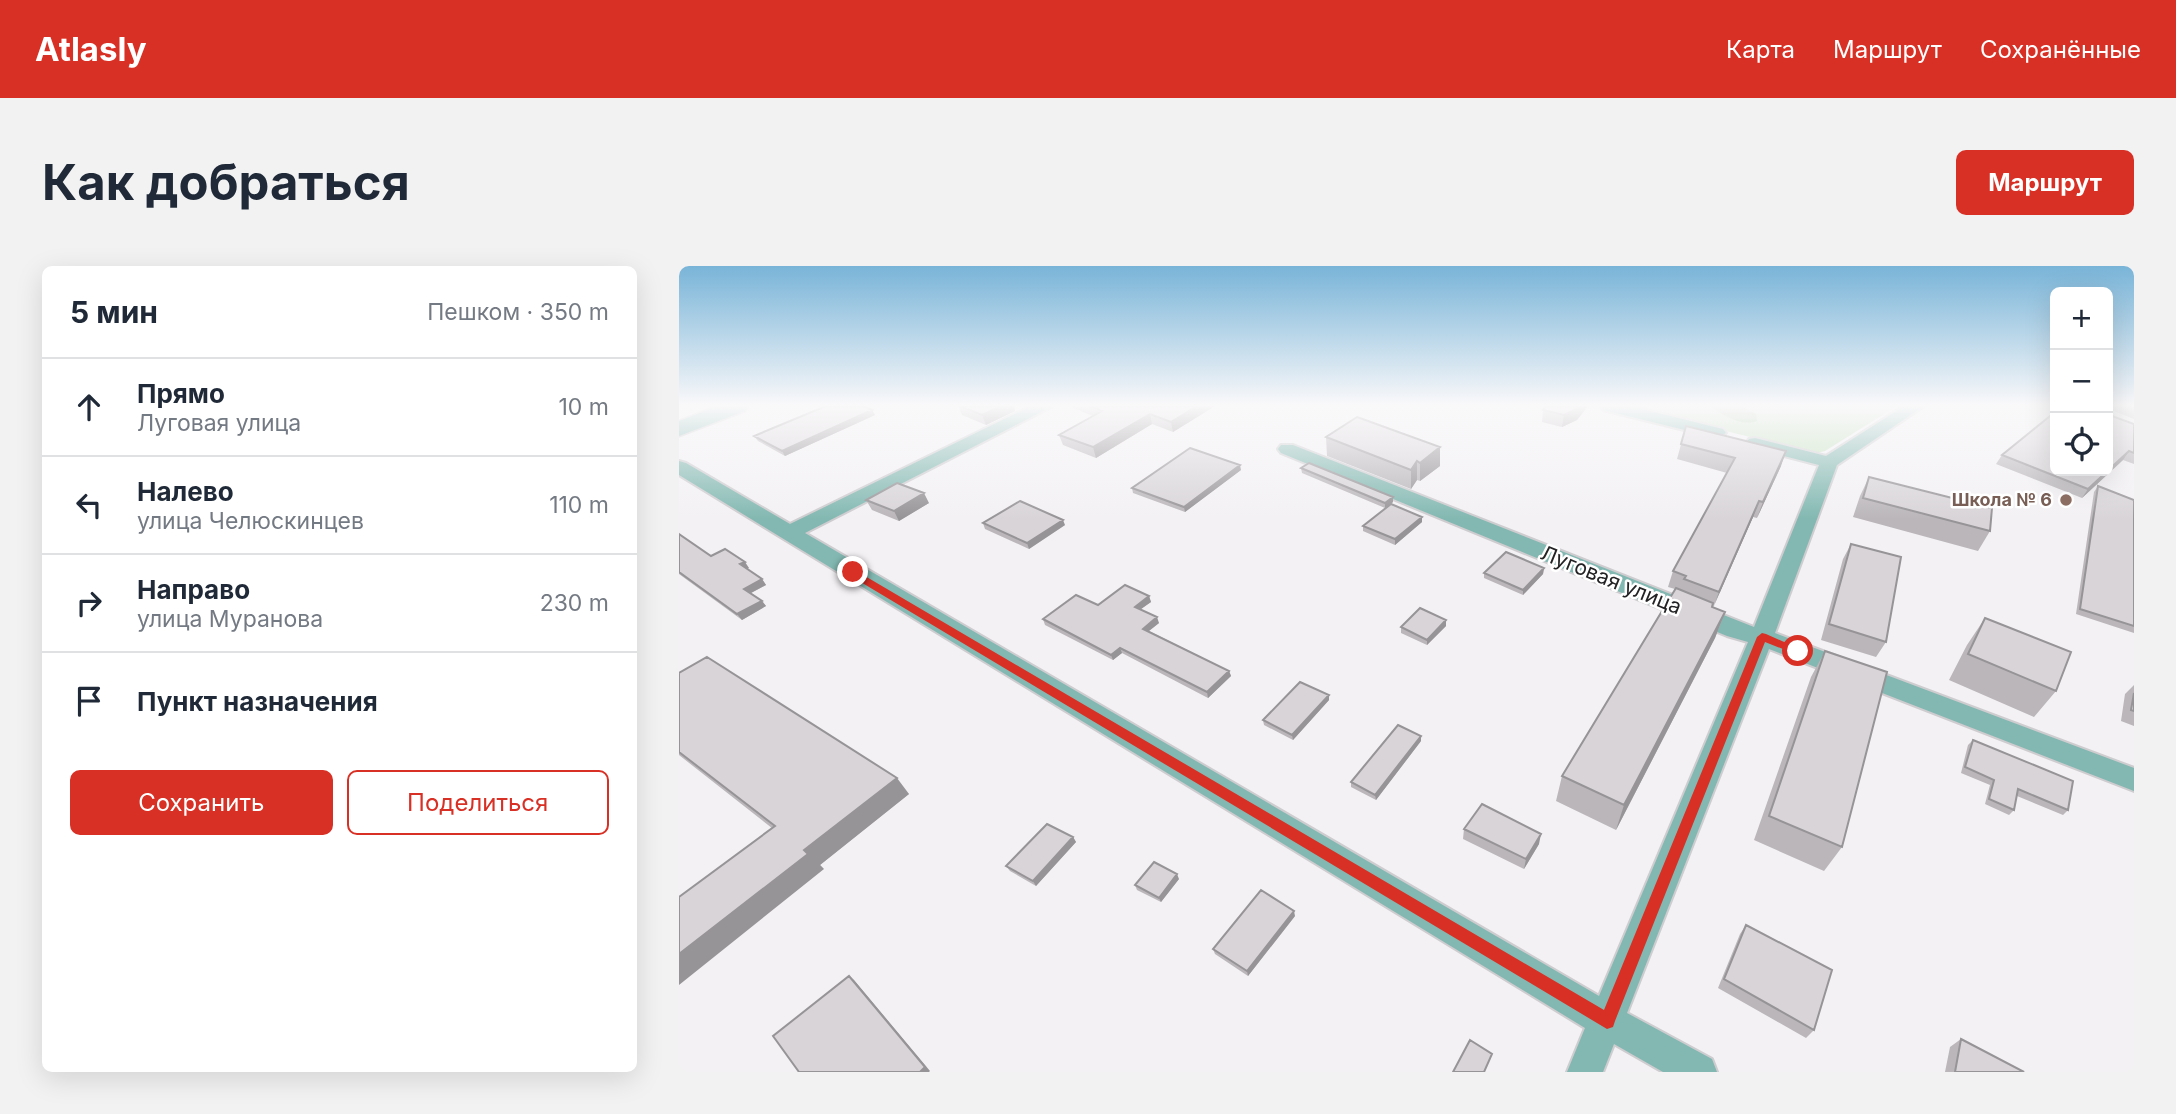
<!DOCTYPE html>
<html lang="ru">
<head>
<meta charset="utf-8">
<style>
	body { margin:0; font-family:Inter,sans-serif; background:#f2f2f3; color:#1f2937 }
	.controls { position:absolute; right:21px; top:21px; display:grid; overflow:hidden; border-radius:10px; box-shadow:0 7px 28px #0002 }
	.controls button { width:63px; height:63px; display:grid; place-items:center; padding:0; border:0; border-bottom:2px solid #e0e1e3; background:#fff; color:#1f2937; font:35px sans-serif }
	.stop { position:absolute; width:21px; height:21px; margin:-16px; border:5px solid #d93025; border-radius:50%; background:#fff }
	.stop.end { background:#d93025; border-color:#fff; box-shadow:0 2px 7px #0008 }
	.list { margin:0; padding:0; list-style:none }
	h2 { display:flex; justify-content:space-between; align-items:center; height:91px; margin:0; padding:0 28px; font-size:30px }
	h2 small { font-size:23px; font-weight:400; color:#747a83 }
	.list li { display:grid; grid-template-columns:46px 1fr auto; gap:21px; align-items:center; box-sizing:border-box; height:98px; padding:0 28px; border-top:2px solid #e0e1e3 }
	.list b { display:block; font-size:26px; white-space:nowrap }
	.list p { margin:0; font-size:23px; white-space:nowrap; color:#747a83 }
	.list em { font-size:23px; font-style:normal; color:#747a83 }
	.actions { display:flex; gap:14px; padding:21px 28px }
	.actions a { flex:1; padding:16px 0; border:2px solid #d93025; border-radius:10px; text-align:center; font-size:24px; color:#d93025 }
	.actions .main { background:#d93025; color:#fff }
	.icon { flex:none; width:38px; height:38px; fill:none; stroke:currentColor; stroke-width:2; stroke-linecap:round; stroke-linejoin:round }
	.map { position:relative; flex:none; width:1455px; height:806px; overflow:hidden; border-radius:10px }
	header { display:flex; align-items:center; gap:42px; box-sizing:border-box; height:98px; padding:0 35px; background:#d93025; color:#fff }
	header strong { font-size:33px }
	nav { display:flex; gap:38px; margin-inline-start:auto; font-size:24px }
	.intro { display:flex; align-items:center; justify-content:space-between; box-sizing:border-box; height:168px; padding:0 42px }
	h1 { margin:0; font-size:49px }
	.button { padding:18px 32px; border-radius:10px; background:#d93025; color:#fff; font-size:24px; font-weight:700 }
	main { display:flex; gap:42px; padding:0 42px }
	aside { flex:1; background:#fff; border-radius:10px; box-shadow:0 7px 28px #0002 }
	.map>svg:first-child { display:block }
</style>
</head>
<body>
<header>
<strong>Atlasly</strong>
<nav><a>Карта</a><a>Маршрут</a><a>Сохранённые</a></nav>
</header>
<div class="intro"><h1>Как добраться</h1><a class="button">Маршрут</a></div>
<main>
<aside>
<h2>5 мин<small>Пешком · 350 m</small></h2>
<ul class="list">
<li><svg class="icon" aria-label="ahead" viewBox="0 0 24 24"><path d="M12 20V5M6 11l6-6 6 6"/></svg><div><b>Прямо</b><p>Луговая улица</p></div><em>10 m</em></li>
<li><svg class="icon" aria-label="left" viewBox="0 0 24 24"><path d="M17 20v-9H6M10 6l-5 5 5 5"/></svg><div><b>Налево</b><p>улица Челюскинцев</p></div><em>110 m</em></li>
<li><svg class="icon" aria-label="right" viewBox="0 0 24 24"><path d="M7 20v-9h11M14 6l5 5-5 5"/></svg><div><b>Направо</b><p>улица Муранова</p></div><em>230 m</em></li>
<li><svg class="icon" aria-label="arrive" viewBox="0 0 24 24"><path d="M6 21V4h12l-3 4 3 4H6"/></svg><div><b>Пункт назначения</b></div></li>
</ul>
<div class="actions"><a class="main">Сохранить</a><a>Поделиться</a></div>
</aside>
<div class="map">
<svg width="1455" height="806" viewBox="0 0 1455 806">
	<rect width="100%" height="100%" fill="#f3f1f4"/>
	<path fill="#c6e2c0" d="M972,140H1218L1146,185L1137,187L977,148L970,144Z"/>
	<path fill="#a5c79e" d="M1031,140H1061L1077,148L1078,155C1062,161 1044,149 1031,140Z"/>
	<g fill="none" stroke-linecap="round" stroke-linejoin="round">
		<defs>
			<path id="minor" d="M352,140H374L126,267L920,730L1069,376L1048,370L602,187L599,183L602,179H614L1075,361L1140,199L1070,181L1067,177L1070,173L1076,172L1147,190L1225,140H1245L1158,199L1096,367L1455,502V525L1090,383L948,747L1033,793L1038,806H984L935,778L924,806H888L906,762L0,209V195L7,197L111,258Z
				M922,140H951L1044,163L1047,167L1038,172L924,144Z"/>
			<path id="tertiary" d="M38,140H69L66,145L0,170V155Z"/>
		</defs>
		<use href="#minor" stroke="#cecccf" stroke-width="4"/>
		<use href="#tertiary" stroke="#cecccf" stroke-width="3"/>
		<use href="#minor" fill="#82b8b1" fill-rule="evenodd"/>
		<use href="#tertiary" fill="#82b8b1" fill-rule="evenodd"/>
	</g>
	<path fill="#bab6ba" d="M279,140H335L336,145L307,159L283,149Z
		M393,140H536L494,166L473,158L417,192L384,179L380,169L414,150L394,142Z
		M867,140H909L898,154L883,161L863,156L864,144Z
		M1429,140H1455V153L1432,144L1433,150L1455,158V198L1444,194L1403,232L1317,198L1323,189L1376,205Z
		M193,144L196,149L106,190L79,175L75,170Z
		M1007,160L1102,200L1078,252L1074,251L1034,341L1046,346L1036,372L937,564L877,535L883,510L996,323L989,321L994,305L1048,207L998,193Z
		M647,171L761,181V200L741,215L738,214L732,223L648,190Z
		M622,202L714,236L712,238L743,256L716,279L684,265V260L706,242L623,207Z
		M562,204L506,246L454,227L453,222Z
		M1190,211L1311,265L1299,285L1174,251L1181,230Z
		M1419,220L1455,234V367L1397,348L1415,226Z
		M187,234L250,237L220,255L193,244Z
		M304,257L386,259L350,283L306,263Z
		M0,268L32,290L70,302L67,303L83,313L87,319L72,327L83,335L87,340L63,354L0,308Z
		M1172,278L1207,376L1197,391L1142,374L1164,293Z
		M865,302L864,308L844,329L805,312V307Z
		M470,330L472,336L461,343L480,357L470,365L550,405L552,410L529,432L443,387L434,394L366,359L364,353L419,339Z
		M1306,352L1377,425L1355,451L1270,414L1288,379Z
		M767,360L748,379L722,367V361Z
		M1146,385L1163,581L1145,605L1075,574L1132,411Z
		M0,407L230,528L141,599L145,603L0,489Z
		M1455,419V460L1442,455L1446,428Z
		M650,429V434L614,474L585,459L584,454Z
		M1294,474L1389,544L1384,549L1338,530L1335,544L1330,549L1306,538L1311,519L1282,507L1289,479Z
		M742,475L697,534L672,521V516Z
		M785,563L860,578L845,603L784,573Z
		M394,571L397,576L357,620L331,605L327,600Z
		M500,613L482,636L458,624L456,619Z
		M616,650L569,710L536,688L534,683Z
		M1067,659L1135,764L1127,772L1039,722L1061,668Z
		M1282,773L1345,806H1266L1271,781Z"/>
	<path fill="#979497" d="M322,140H335L336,145L307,159L303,149Z
		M518,140H536L494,166L492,156Z
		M901,140H909L898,154L883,161L885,149Z
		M193,144L196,149L106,190L103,185Z
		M471,148L473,158L417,192L414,181Z
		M761,181V200L741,215V197Z
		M1107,185L1102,200L1078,252L1084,236Z
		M1450,185L1444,194L1403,232L1409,223Z
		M738,195V214L732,223V204Z
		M561,199L562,204L506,246L505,241Z
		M245,227L250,237L220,255L215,245Z
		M714,231V236L706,242V237Z
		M1080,235L1074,251L1034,342L1040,326Z
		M743,251V256L716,279V273Z
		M384,254L386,259L350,283L348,277Z
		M66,296L70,302L65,304L61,298Z
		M865,302L864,308L844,329V324Z
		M83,313L87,319L70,328L65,323Z
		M470,330L472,336L458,346L456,341Z
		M83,335L87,340L63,354L58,348Z
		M1046,346L1036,372L937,564L945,539Z
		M478,351L480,357L466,368L464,363Z
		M767,354V360L748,379V374Z
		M441,382L443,387L434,394L432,389Z
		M550,405L552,410L529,432L528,426Z
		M650,429V434L614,474L613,469Z
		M742,470V475L697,534L696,529Z
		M218,512L230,528L141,599L145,603L0,719V688L125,584Z
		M862,568L860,578L845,603L847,593Z
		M394,571L397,576L357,620L354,615Z
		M498,608L500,613L482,636L480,632Z
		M615,645L616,650L569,710L568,705Z
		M170,710L175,714L251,805L250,806H241Z"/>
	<path fill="#d8d4d8" stroke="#979497" stroke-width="2" d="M147,140H184L193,144L103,185L75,170Z
		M281,140H322L303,149Z
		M411,140H518L492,156L471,148L414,181L380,169L423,145Z
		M867,140H901L900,142L885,149L864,144Z
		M1429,140H1432L1433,150L1455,158V187L1450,185L1409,223L1323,189L1376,146V205H1429Z
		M678,151L761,181L741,197L738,195L732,204L647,171Z
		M1007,160L1107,185L1084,236L1080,235L1040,326L1005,313L1007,310L994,305L1056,192L1002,178Z
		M511,182L561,199L505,241L453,222Z
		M630,197L714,231L706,237L622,202Z
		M1190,211L1313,242L1311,265L1184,232Z
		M218,217L245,227L215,245L187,234Z
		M1419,220L1455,234V360L1401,343Z
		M341,235L384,254L348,277L304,257Z
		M712,238L743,251L716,273L684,260Z
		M0,268L32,290L46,283L66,296L61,298L83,313L65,323L83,335L58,348L0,306Z
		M1172,278L1222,291L1207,376L1150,358Z
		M827,286L865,302L844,324L805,307Z
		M446,319L470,330L456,341L478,351L464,363L550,405L528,426L441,382L432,389L364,353L397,329L419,339Z
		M997,322L1034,337L1033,341L1046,346L945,539L883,510Z
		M741,342L767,354L748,374L722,361Z
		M1306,352L1392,386L1377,425L1289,388Z
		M1146,385L1208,406L1163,581L1090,550Z
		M28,391L218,512L125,584L129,588L0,688V631L96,560L0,486V407Z
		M621,416L650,429L613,469L584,454Z
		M1455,427V445L1452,444Z
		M719,459L742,470L696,529L672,516Z
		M1294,474L1394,515L1389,544L1339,523L1335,544L1310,533L1315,514L1286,501Z
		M803,538L862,568L847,593L785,563Z
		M368,558L394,571L354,615L327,600Z
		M475,596L498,608L480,632L456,619Z
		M582,624L615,645L568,705L534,683Z
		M1067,659L1153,704L1135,764L1045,713Z
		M170,710L246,801L241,806H120L94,770Z
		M1282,773L1345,806H1276Z
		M791,774L813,788L805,806H774Z"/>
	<linearGradient id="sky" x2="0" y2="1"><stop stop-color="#79b4d8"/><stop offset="0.55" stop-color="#faf9fa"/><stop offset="1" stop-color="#faf9fa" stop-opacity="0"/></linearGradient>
	<rect width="1455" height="253" fill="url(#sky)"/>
	<path fill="#d93025" d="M174,303L925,744L1078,371L1083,367L1087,368L1125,385L1119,389L1086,376L936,755L934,761L928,763L170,309V304Z"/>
	<circle fill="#8d6e63" stroke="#fff" stroke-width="2.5" cx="1387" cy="234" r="7"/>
	<g text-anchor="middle" stroke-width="5" stroke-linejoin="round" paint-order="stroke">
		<g font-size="18" font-weight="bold" fill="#785e54" stroke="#fff" text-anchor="end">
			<text x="1373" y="240">Школа № 6</text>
		</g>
		<g font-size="21" fill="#232224" stroke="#fff">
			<text transform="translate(932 314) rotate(22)" y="7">Луговая улица</text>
		</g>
	</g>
</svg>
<div class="controls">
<button>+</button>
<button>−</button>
<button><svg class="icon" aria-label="locate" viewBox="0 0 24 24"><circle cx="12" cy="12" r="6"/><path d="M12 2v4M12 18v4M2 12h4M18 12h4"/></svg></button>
</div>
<div class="stop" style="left:1119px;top:385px"></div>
<div class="stop end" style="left:174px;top:306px"></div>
</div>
</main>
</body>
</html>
